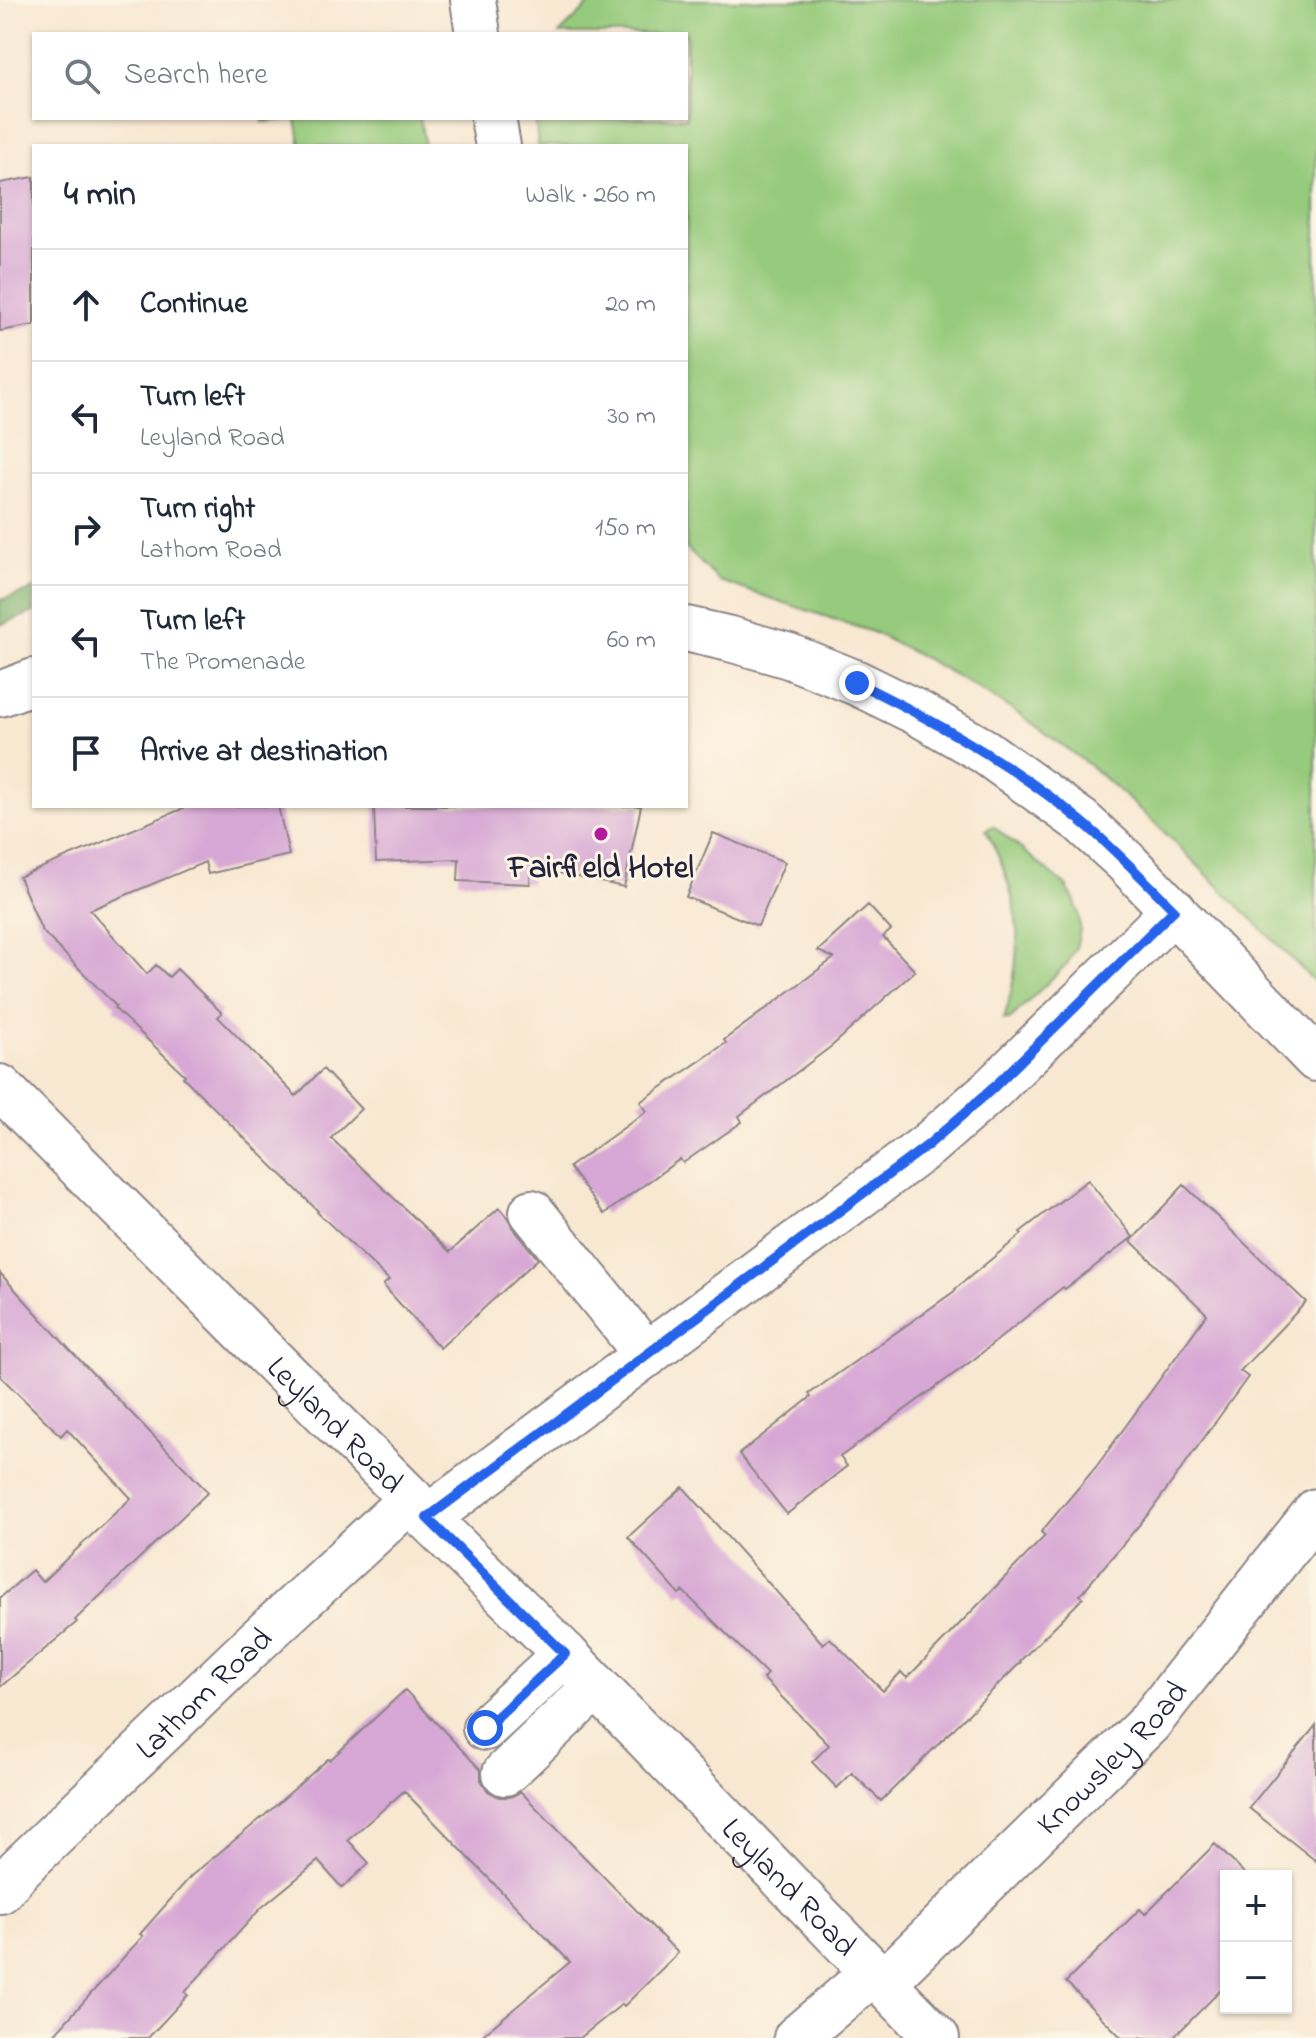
<!DOCTYPE html>
<html lang="en">
<head>
<meta charset="utf-8">
<style>
	body { margin:0; font-family:"Indie Flower",sans-serif; background:#f2f2f3; color:#1f2937 }
	.controls { position:absolute; right:24px; bottom:24px; display:grid; overflow:hidden; border-radius:0px; box-shadow:0 2px 6px #0004 }
	.controls button { width:72px; height:72px; display:grid; place-items:center; padding:0; border:0; border-bottom:2px solid #e0e1e3; background:#fff; color:#1f2937; font:40px sans-serif }
	.stop { position:absolute; width:24px; height:24px; margin:-18px; border:6px solid #2563eb; border-radius:50%; background:#fff }
	.stop.end { background:#2563eb; border-color:#fff; box-shadow:0 2px 8px #0008 }
	.list { margin:0; padding:0; list-style:none }
	h2 { display:flex; justify-content:space-between; align-items:center; height:104px; margin:0; padding:0 32px; font-size:34px }
	h2 small { font-size:26px; font-weight:400; color:#747a83 }
	.list li { display:grid; grid-template-columns:52px 1fr auto; gap:24px; align-items:center; box-sizing:border-box; height:112px; padding:0 32px; border-top:2px solid #e0e1e3 }
	.list b { display:block; font-size:30px; white-space:nowrap }
	.list p { margin:0; font-size:26px; white-space:nowrap; color:#747a83 }
	.list em { font-size:26px; font-style:normal; color:#747a83 }
	.icon { flex:none; width:44px; height:44px; fill:none; stroke:currentColor; stroke-width:2; stroke-linecap:round; stroke-linejoin:round }
	.map { position:relative; flex:none; width:1316px; height:2038px; overflow:hidden }
	.search { position:absolute; background:#fff; box-shadow:0 2px 6px #0004; left:32px; top:32px; width:656px; height:88px; display:flex; align-items:center; gap:20px; box-sizing:border-box; padding:0 28px; border-radius:0px; color:#747a83; font-size:30px }
	.panel { position:absolute; background:#fff; box-shadow:0 2px 6px #0004; left:32px; top:144px; width:656px; height:664px; border-radius:0px }
	.map>svg:first-child { display:block }
</style>
</head>
<body>
<div class="map">
<svg width="1316" height="2038" viewBox="0 0 1316 2038">
	<rect width="100%" height="100%" fill="#fcf5e5"/>
	<filter id="ink" filterUnits="userSpaceOnUse"><feTurbulence type="fractalNoise" baseFrequency=".0125" numOctaves="2"/><feDisplacementMap in="SourceGraphic" scale="16" xChannelSelector="R" yChannelSelector="G"/><feConvolveMatrix kernelMatrix="1 2 1 2 8 2 1 2 1" color-interpolation-filters="sRGB"/></filter>
	<filter id="wash" filterUnits="userSpaceOnUse"><feTurbulence type="fractalNoise" baseFrequency=".006" numOctaves="4" result="noise"/><feDisplacementMap in="SourceGraphic" scale="32" xChannelSelector="R" yChannelSelector="G"/><feGaussianBlur stdDeviation="1.8" result="paint"/><feColorMatrix in="noise" values="0 0 0 0 0 0 0 0 0 0 0 0 0 0 0 0 0 1.4 0 .05"/><feComposite in="paint" operator="in"/></filter>
	<g filter="url(#wash)">
		<rect width="100%" height="100%" fill="#f8e8d2"/>
		<path fill="#96ca7b" stroke="#5c765b" stroke-width="2" d="M594,0H1316V983L1156,824L1093,768L1025,718L976,687L926,659L875,633L719,581L686,548V146H538L535,118H686V34H559Z
			M263,118H420L425,146H301L296,119L263,122Z
			M993,826L1065,885L1074,899L1079,914L1080,930L1076,948L1067,964L1010,1019H1004C1026,945 1021,898 986,830Z"/>
		<path fill="#78ae6b" stroke="#4d6853" stroke-width="2" d="M34,589V612L0,625V600Z"/>
		<g id="blocks">
			<path fill="#d7a7d5" d="M34,177V325L0,331V183Z
				M189,806H278L289,855L208,874L205,862L90,910L147,974L156,965L169,977L177,969L222,1013L218,1017L296,1096L323,1069L361,1109L331,1138L450,1252L499,1208L508,1218L513,1228L538,1259L440,1348L383,1285L389,1280L317,1212L318,1211L183,1077L185,1075L114,1008L116,1006L42,931L19,877Z
				M374,806H641L624,887L531,867L530,884L458,881L459,859L376,862Z
				M713,833L785,862L758,926L686,897Z
				M868,905L891,930L883,937L915,971L833,1045L739,1116L742,1122L683,1163L680,1159L604,1214L569,1167L647,1111L640,1102L726,1043L724,1040L834,958L818,951Z
				M1088,1180L1133,1237L1065,1289L1063,1287L973,1360L840,1457L847,1466L787,1514L739,1454L811,1397L809,1394L956,1290L955,1289L1022,1234L1020,1232Z
				M1184,1185L1306,1302L1240,1371L1248,1377L1151,1511L1080,1595L1083,1598L1020,1661L1021,1662L881,1801L852,1773L837,1788L812,1762L829,1745L763,1678L767,1674L683,1591L679,1594L628,1537L683,1487L823,1644L830,1638L883,1691L901,1672L907,1678L1045,1536L1041,1532L1096,1467L1207,1314L1131,1241Z
				M0,1273L69,1349L208,1492L75,1620L77,1622L0,1687V1598L32,1570L42,1582L131,1498L67,1429L61,1436L0,1376Z
				M405,1690L481,1770V1780L488,1791L499,1797H510L521,1792L678,1953L624,2006L622,2004L580,2038H479L570,1962L404,1791L348,1840L369,1863L342,1888L318,1861L261,1908L185,1992L188,1995L148,2038H51L143,1936L140,1934L191,1876L265,1815L328,1759L330,1760Z
				M1316,1725V1861L1249,1808Z
				M1215,1844L1247,1876H1226V1985L1173,2038H1122L1066,1982L1140,1909L1145,1914Z"/>
		</g>
	</g>
	<g filter="url(#ink)">
		<use href="#blocks" fill-opacity="0" stroke="#8d8586" stroke-width="2"/>
		<g fill="none" stroke-linecap="round" stroke-linejoin="round">
			<defs>
				<g id="minor">
					<path d="M473,0L478,34"/>
					<path d="M493,118L498,146"/>
					<path d="M686,629L730,639L789,656L857,683L916,712L984,751L1081,821L1125,861L1316,1059"/>
					<path d="M0,694L34,681"/>
					<path id="s1" d="M0,1087L411,1499L427,1518L565,1654L937,2038"/>
					<path d="M532,1212L647,1355"/>
					<path d="M427,1518L928,1145L991,1090L1174,910"/>
					<path d="M485,1728L565,1654"/>
					<path d="M505,1773L596,1686"/>
					<path id="s2" d="M0,1891L19,1869L257,1641L411,1499"/>
					<path id="s3" d="M884,1982L1150,1722L1316,1511"/>
					<path d="M796,2038L874,1972"/>
				</g>
			</defs>
			<use href="#minor" stroke="#8d8586" stroke-width="48"/>
			<use href="#minor" stroke="#fff" stroke-width="44"/>
		</g>
	</g>
	<g fill="none" stroke-linecap="round" stroke-linejoin="round" filter="url(#ink)">
		<path stroke="#2563eb" stroke-width="10" d="M485,1728L565,1654L427,1518L928,1145L991,1090L1174,910C1143,879 1114,848 1081,821C1013,765 936,721 857,683"/>
	</g>
	<circle fill="#b5179e" stroke="#fcf5e5" stroke-width="3" cx="601" cy="834" r="8"/>
	<g text-anchor="middle" stroke-width="6" stroke-linejoin="round" paint-order="stroke">
		<g font-size="32" font-weight="bold" fill="#22223b" stroke="#fcf5e5">
			<text x="601" y="877">Fairfield Hotel</text>
		</g>
		<g font-size="32" fill="#22223b" stroke="#fcf5e5">
			<text dy="11" stroke="none"><textPath href="#s1" startOffset="476">Leyland Road</textPath></text>
			<text dy="11" stroke="none"><textPath href="#s2" startOffset="284">Lathom Road</textPath></text>
			<text dy="11" stroke="none"><textPath href="#s3" startOffset="320">Knowsley Road</textPath></text>
			<text dy="11" stroke="none"><textPath href="#s1" startOffset="1124">Leyland Road</textPath></text>
		</g>
	</g>
</svg>
<div class="controls">
<button>+</button>
<button>−</button>
</div>
<div class="stop" style="left:485px;top:1728px"></div>
<div class="stop end" style="left:857px;top:683px"></div>
<div class="search"><svg class="icon" aria-label="search" viewBox="0 0 24 24"><circle cx="10" cy="10" r="6"/><path d="M15 15l6 6"/></svg>Search here</div>
<section class="panel">
<h2>4 min<small>Walk · 260 m</small></h2>
<ul class="list">
<li><svg class="icon" aria-label="ahead" viewBox="0 0 24 24"><path d="M12 20V5M6 11l6-6 6 6"/></svg><div><b>Continue</b></div><em>20 m</em></li>
<li><svg class="icon" aria-label="left" viewBox="0 0 24 24"><path d="M17 20v-9H6M10 6l-5 5 5 5"/></svg><div><b>Turn left</b><p>Leyland Road</p></div><em>30 m</em></li>
<li><svg class="icon" aria-label="right" viewBox="0 0 24 24"><path d="M7 20v-9h11M14 6l5 5-5 5"/></svg><div><b>Turn right</b><p>Lathom Road</p></div><em>150 m</em></li>
<li><svg class="icon" aria-label="left" viewBox="0 0 24 24"><path d="M17 20v-9H6M10 6l-5 5 5 5"/></svg><div><b>Turn left</b><p>The Promenade</p></div><em>60 m</em></li>
<li><svg class="icon" aria-label="arrive" viewBox="0 0 24 24"><path d="M6 21V4h12l-3 4 3 4H6"/></svg><div><b>Arrive at destination</b></div></li>
</ul>
</section>
</div>
</body>
</html>
